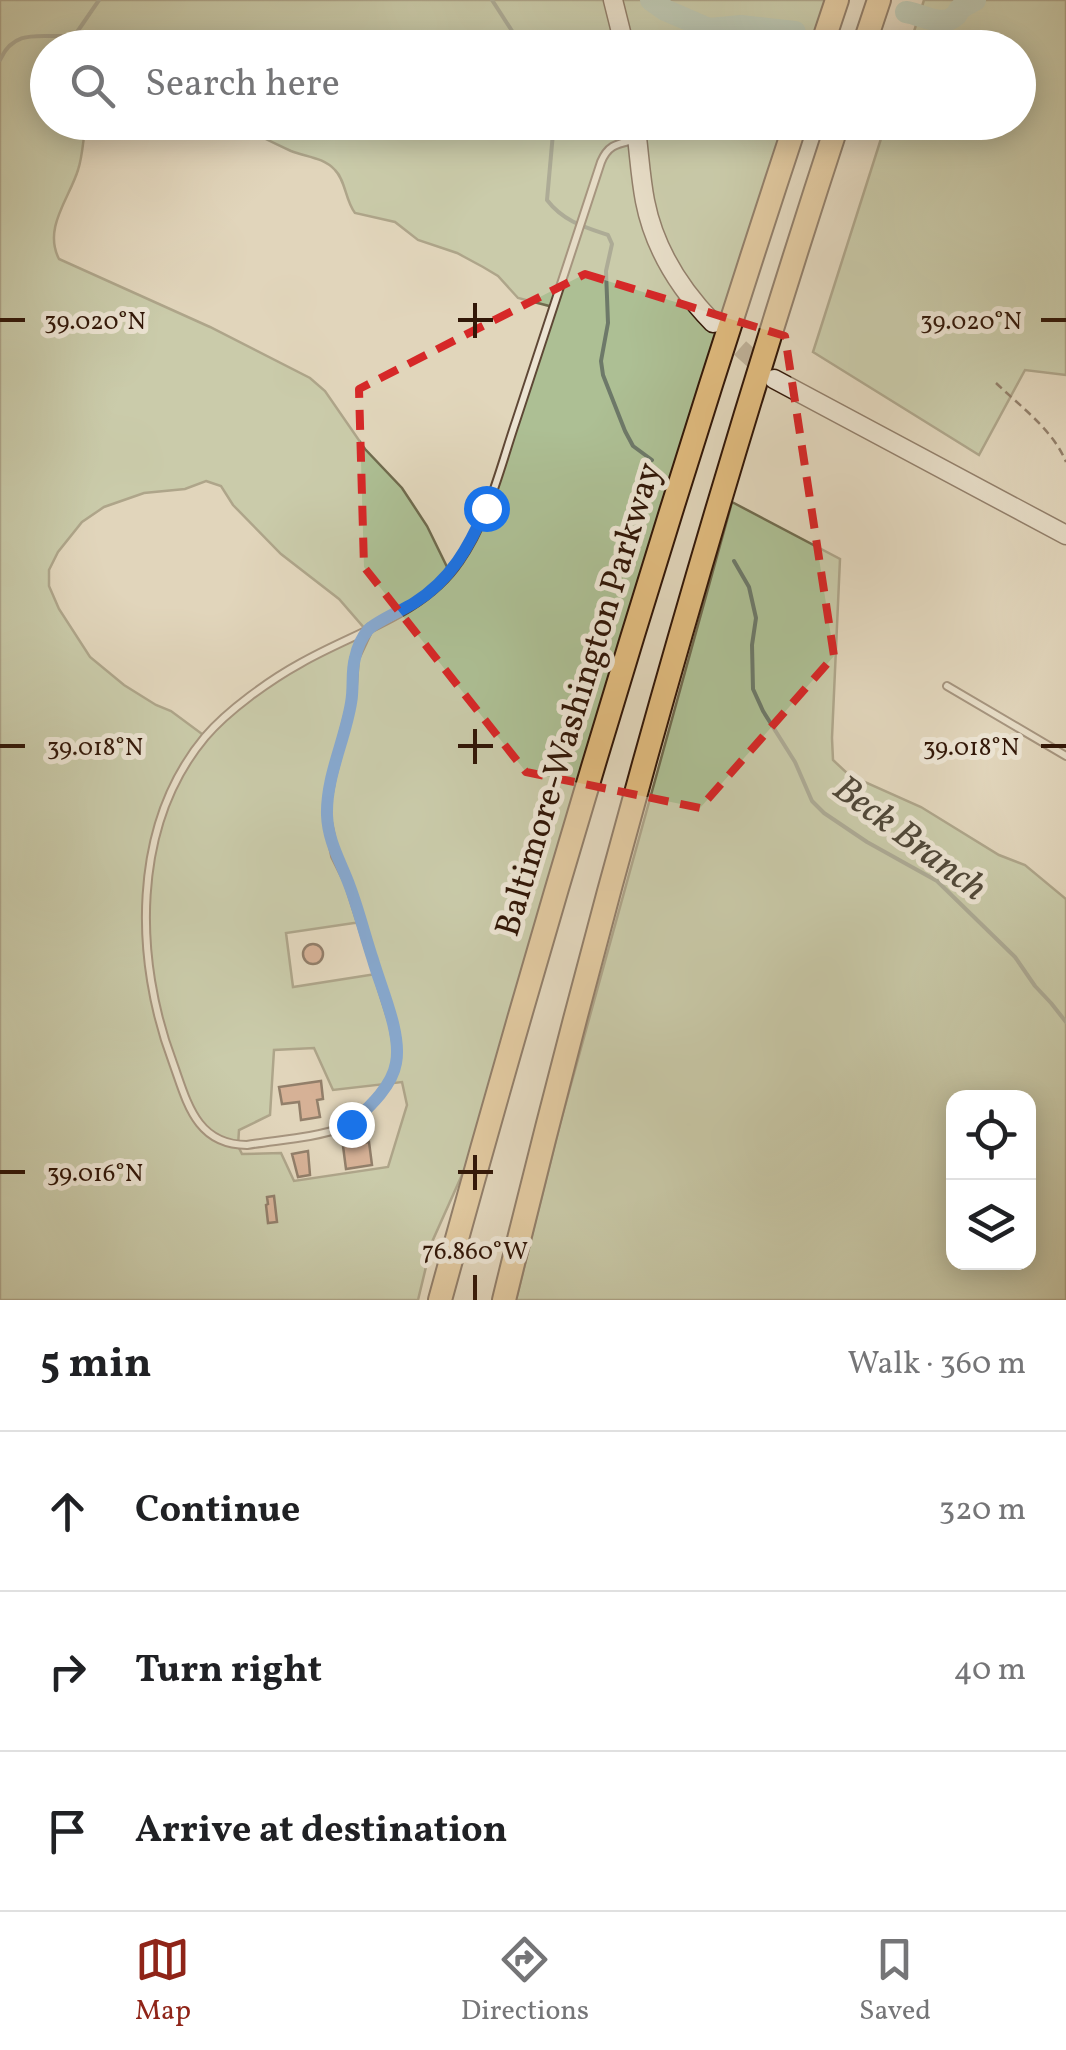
<!DOCTYPE html>
<html lang="en">
<head>
<meta charset="utf-8">
<style>
	body { margin:0; font-family:Vollkorn,serif; background:#f6f6f6; color:#202124 }
	.controls { position:absolute; right:30px; bottom:30px; display:grid; overflow:hidden; border-radius:20px; box-shadow:0 5px 25px #0003 }
	.controls button { width:90px; height:90px; display:grid; place-items:center; padding:0; border:0; border-bottom:2px solid #e0e0e0; background:#fff; color:#202124; font:50px sans-serif }
	.stop { position:absolute; width:30px; height:30px; margin:-22px; border:8px solid #1a73e8; border-radius:50%; background:#fff }
	.stop.end { background:#1a73e8; border-color:#fff; box-shadow:0 2px 10px #0008 }
	.list { margin:0; padding:0; list-style:none }
	h2 { display:flex; justify-content:space-between; align-items:center; height:130px; margin:0; padding:0 40px; font-size:42px }
	h2 small { font-size:32px; font-weight:400; color:#757577 }
	.list li { display:grid; grid-template-columns:65px 1fr auto; gap:30px; align-items:center; box-sizing:border-box; height:160px; padding:0 40px; border-top:2px solid #e0e0e0 }
	.list b { display:block; font-size:38px; white-space:nowrap }
	.list em { font-size:32px; font-style:normal; color:#757577 }
	.icon { flex:none; width:55px; height:55px; fill:none; stroke:currentColor; stroke-width:2; stroke-linecap:round; stroke-linejoin:round }
	.map { position:relative; flex:none; width:1066px; height:1300px; overflow:hidden }
	.search { position:absolute; background:#fff; box-shadow:0 5px 25px #0003; left:30px; right:30px; top:30px; height:110px; display:flex; align-items:center; gap:25px; box-sizing:border-box; padding:0 35px; border-radius:55px; color:#757577; font-size:38px }
	.sheet { height:610px; background:#fff }
	nav { display:flex; justify-content:space-around; align-items:center; box-sizing:border-box; height:140px; border-top:2px solid #e0e0e0; background:#fff; font-size:28px; color:#757577 }
	nav a { display:grid; justify-items:center; gap:5px }
	nav .on { color:#8f2418 }
	.map>svg:first-child { display:block }
</style>
</head>
<body>
<div class="map">
<svg width="1066" height="1300" viewBox="0 0 1066 1300">
	<rect width="100%" height="100%" fill="#e1d6bb"/>
	<filter id="stains"><feTurbulence type="fractalNoise" baseFrequency=".002" numOctaves="4"/><feColorMatrix values="0 0 0 0 .2 0 0 0 0 .09 0 0 0 0 .02 0 0 0 .5 -.17"/></filter>
	<radialGradient id="worn" r=".72"><stop offset=".6" stop-color="#630" stop-opacity="0"/><stop offset="1" stop-color="#630" stop-opacity=".3"/></radialGradient>
	<path fill="#adbf94" stroke="#706b4e" stroke-width="2.5" fill-rule="evenodd" d="M0,0H837L821,47L48,48V122L86,123C83,138 83,155 78,170C69,199 43,228 59,259L210,327L310,378L325,391L365,449L402,488L427,526L450,573L459,563L486,508L553,307L518,298L498,276L483,267L457,253L418,240L395,222L355,213C345,200 346,181 335,170C323,157 306,157 291,151C271,142 252,132 233,123H796L495,1101L432,1242L418,1300H0ZM206,481L221,486L233,505L281,554L339,599L365,629L297,665L244,703L206,737L171,711L156,705L124,685L90,657L59,609L49,586V570L58,552L82,522L104,507L144,493L185,489ZM354,923H361L376,974L293,987L286,933ZM314,1048L333,1090L402,1082L407,1105L388,1167L294,1181L281,1153L242,1154L238,1146L239,1130L270,1115L274,1050Z
		M924,0H1066V375L1025,370L979,455L813,352L886,123L1018,122V48L909,47Z
		M732,502L840,559L832,738L833,760L849,775L921,807L999,855L1025,865L1066,899V1300H516L560,1124ZM954,1098H1028V1262H954Z"/>
	<g fill="none" stroke-linecap="round" stroke-linejoin="round">
		<path stroke="#6d7969" stroke-width="4" d="M492,0L523,48
			M0,60C16,25 45,40 75,35L99,0
			M554,122L547,200C563,221 584,227 608,235L612,244L606,271L608,323L601,361L603,375L625,431L633,446L652,460
			M734,561L749,587L756,618L752,645L753,689L763,711L795,762L812,801L824,813L867,842L937,881L1015,957L1035,986L1051,1003L1066,1022"/>
		<path stroke="#95baaa" stroke-width="22" d="M651,0L665,10L709,29L741,26L795,32
			M906,12C921,14 942,28 955,16C958,14 958,11 960,9C965,5 970,3 975,0"/>
	</g>
	<path fill="#c88668" stroke="#321708" stroke-width="2.5" d="M303 954a10 10 0 1 1 20 0a10 10 0 1 1-20 0Z
		M321,1081L323,1099L317,1100L320,1117L301,1120L299,1102L282,1104L279,1087Z
		M369,1142L372,1165L346,1169L343,1146Z
		M308,1151L310,1175L298,1177L292,1154Z
		M274,1196L277,1222L268,1223L266,1205L268,1204L267,1197Z"/>
	<g fill="none" stroke-linecap="round" stroke-linejoin="round">
		<path stroke="#beb097" stroke-width="18" stroke-dasharray="18 9" stroke-linecap="butt" d="M720,330L768,373"/>
		<defs>
			<path id="lane" d="M370,627L355,659L352,700L332,777L328,798L327,817L335,856L348,882L393,1024C395,1037 399,1051 396,1064C392,1084 361,1121 341,1128C314,1138 276,1140 247,1145C196,1145 187,1102 173,1063C134,960 131,826 205,737C228,710 270,680 301,663C353,633 424,614 459,562C488,521 500,468 516,421C545,335 572,248 601,162C608,145 617,144 633,140
				M947,686L1066,756"/>
			<path id="secondary" d="M613,0L625,48
				M635,122C639,149 640,175 645,201C654,247 680,289 713,323
				M774,379L1066,535"/>
			<path id="highway" d="M821,48L837,0
				M863,48L879,0
				M440,1300C549,903 667,513 796,122
				M504,1300C601,903 711,510 838,122"/>
		</defs>
		<use href="#lane" stroke="#5e4735" stroke-width="10"/>
		<use href="#secondary" stroke="#321708" stroke-width="21"/>
		<use href="#highway" stroke="#321708" stroke-width="26"/>
		<path stroke="#321708" stroke-width="2.5" stroke-dasharray="8 5" stroke-linecap="butt" d="M996,383C1021,407 1053,430 1066,462"/>
		<use href="#lane" stroke="#ece4d3" stroke-width="6"/>
		<use href="#secondary" stroke="#ece4d3" stroke-width="18"/>
		<use href="#highway" stroke="#e0bb7e" stroke-width="22"/>
	</g>
	<g fill="none" stroke-linecap="round" stroke-linejoin="round">
		<path stroke="#1a73e8" stroke-width="12" d="M351,1124C368,1108 392,1087 396,1063C402,1034 381,988 373,960C365,936 359,911 350,887C341,862 328,842 327,815C326,777 345,740 351,703C354,688 351,672 355,658C357,649 362,637 368,630C375,622 403,610 414,603C451,580 469,547 486,508"/>
	</g>
	<path d="M0 0H1066V1300H0ZM585,274L785,336L834,656L700,808L526,772L364,567L359,389Z" fill="#e1d6bb" fill-opacity=".55" fill-rule="evenodd"/>
	<path fill="none" stroke="#d62828" stroke-width="8" stroke-dasharray="20 12" stroke-linejoin="round" d="M585,274L785,336L834,656L700,808L526,772L364,567L359,389Z"/>
	<path fill="none" stroke="#321708" stroke-width="4" d="M475,303V338M0,320H25M458,320H493M1041,320H1066M475,729V764M0,746H25M458,746H493M1041,746H1066M475,1155V1190M0,1172H25M458,1172H493M475,1275V1300"/>
	<g text-anchor="middle" stroke-width="10" stroke-linejoin="round" paint-order="stroke">
		<g font-size="35" fill="#321708" stroke="#ece4d3">
			<text transform="translate(577 699) rotate(-73)" y="12">Baltimore-Washington Parkway</text>
		</g>
		<g font-size="38" font-style="italic" fill="#504839" stroke="#ece4d3">
			<text transform="translate(911 837) rotate(37)" y="13">Beck Branch</text>
		</g>
	</g>
	<g font-size="25" text-anchor="middle" fill="#321708" stroke="#ece4d3" stroke-width="10" stroke-linejoin="round" paint-order="stroke">
		<text x="95" y="329">39.020°N</text>
		<text x="971" y="329">39.020°N</text>
		<text x="95" y="755">39.018°N</text>
		<text x="971" y="755">39.018°N</text>
		<text x="95" y="1181">39.016°N</text>
		<text x="475" y="1259">76.860°W</text>
	</g>
	<rect width="100%" height="100%" filter="url(#stains)"/>
	<rect width="100%" height="100%" fill="url(#worn)"/>
</svg>
<div class="controls">
<button><svg class="icon" aria-label="locate" viewBox="0 0 24 24"><circle cx="12" cy="12" r="6"/><path d="M12 2v4M12 18v4M2 12h4M18 12h4"/></svg></button>
<button><svg class="icon" aria-label="layers" viewBox="0 0 24 24"><path d="M12 4l9 5-9 5-9-5zM3 14l9 5 9-5"/></svg></button>
</div>
<div class="stop" style="left:486px;top:508px"></div>
<div class="stop end" style="left:351px;top:1124px"></div>
<div class="search"><svg class="icon" aria-label="search" viewBox="0 0 24 24"><circle cx="10" cy="10" r="6"/><path d="M15 15l6 6"/></svg>Search here</div>
</div>
<section class="sheet">
<h2>5 min<small>Walk · 360 m</small></h2>
<ul class="list">
<li><svg class="icon" aria-label="ahead" viewBox="0 0 24 24"><path d="M12 20V5M6 11l6-6 6 6"/></svg><div><b>Continue</b></div><em>320 m</em></li>
<li><svg class="icon" aria-label="right" viewBox="0 0 24 24"><path d="M7 20v-9h11M14 6l5 5-5 5"/></svg><div><b>Turn right</b></div><em>40 m</em></li>
<li><svg class="icon" aria-label="arrive" viewBox="0 0 24 24"><path d="M6 21V4h12l-3 4 3 4H6"/></svg><div><b>Arrive at destination</b></div></li>
</ul>
</section>
<nav>
<a class="on"><svg class="icon" aria-label="map" viewBox="0 0 24 24"><path d="M3 6l6-2 6 2 6-2v14l-6 2-6-2-6 2zM9 4v14M15 6v14"/></svg>Map</a>
<a><svg class="icon" aria-label="directions" viewBox="0 0 24 24"><path d="M12 3l9 9-9 9-9-9zM9 14v-3h6M13 9l2 2-2 2"/></svg>Directions</a>
<a><svg class="icon" aria-label="saved" viewBox="0 0 24 24"><path d="M7 4h10v16l-5-4-5 4z"/></svg>Saved</a>
</nav>
</body>
</html>
